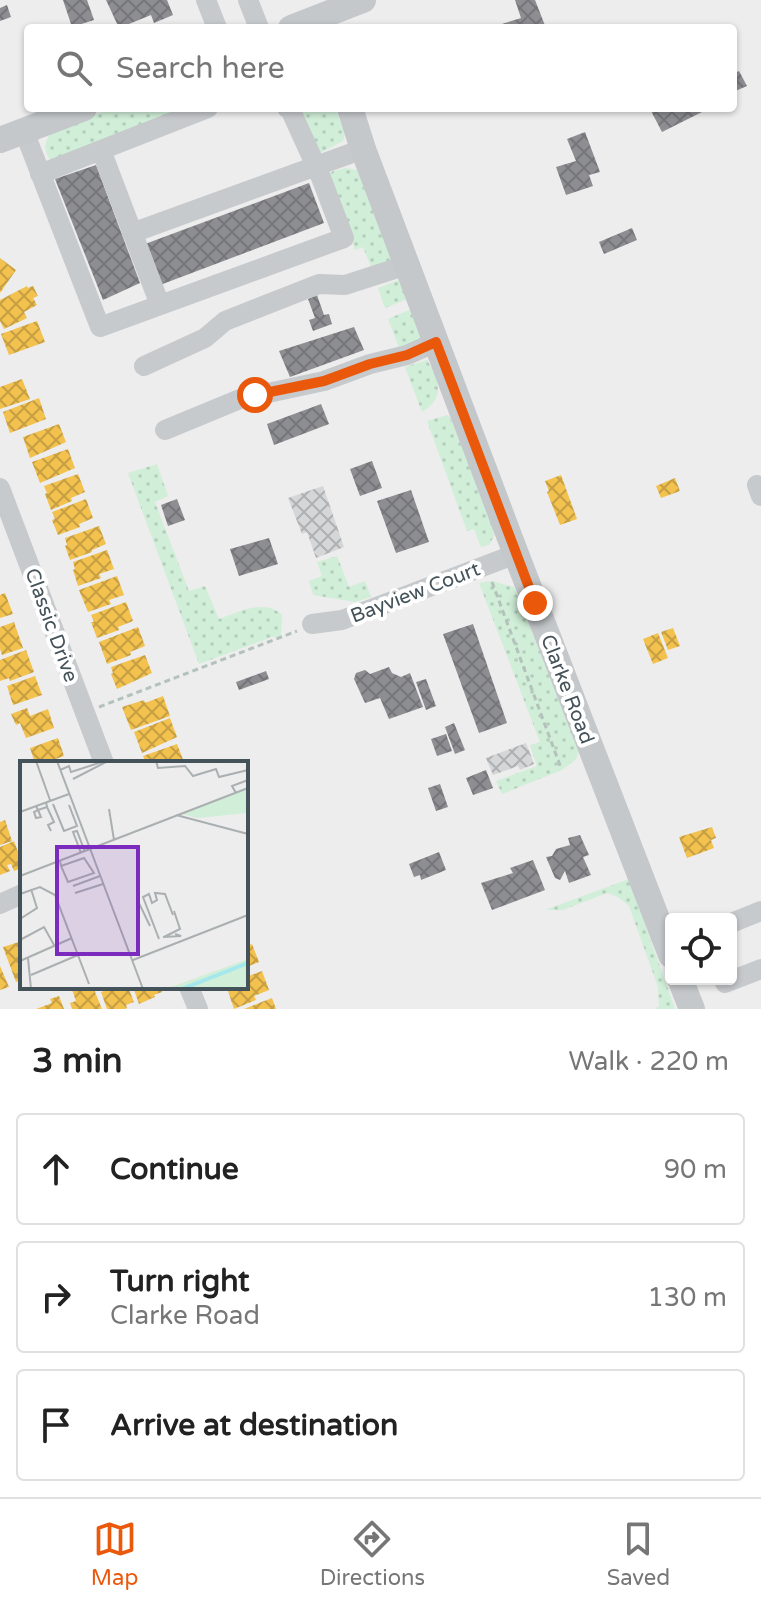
<!DOCTYPE html>
<html lang="en">
<head>
<meta charset="utf-8">
<style>
	body { margin:0; font-family:"Varela Round",sans-serif; background:#f6f6f6; color:#222 }
	.controls { position:absolute; right:24px; bottom:24px; display:grid; overflow:hidden; border-radius:8px; box-shadow:0 2px 6px #0004 }
	.controls button { width:72px; height:72px; display:grid; place-items:center; padding:0; border:0; border-bottom:2px solid #e0e0e0; background:#fff; color:#222; font:40px sans-serif }
	.stop { position:absolute; width:24px; height:24px; margin:-18px; border:6px solid #ea580c; border-radius:50%; background:#fff }
	.stop.end { background:#ea580c; border-color:#fff; box-shadow:0 2px 8px #0008 }
	.list { margin:0; padding:0; list-style:none }
	h2 { display:flex; justify-content:space-between; align-items:center; height:104px; margin:0; padding:0 32px; font-size:34px }
	h2 small { font-size:26px; font-weight:400; color:#767676 }
	.list li { display:grid; grid-template-columns:52px 1fr auto; gap:24px; align-items:center; box-sizing:border-box; height:112px; margin:0 16px 16px; padding:0 16px; border:2px solid #e0e0e0; border-radius:8px }
	.list b { display:block; font-size:30px; white-space:nowrap }
	.list p { margin:0; font-size:26px; white-space:nowrap; color:#767676 }
	.list em { font-size:26px; font-style:normal; color:#767676 }
	.icon { flex:none; width:44px; height:44px; fill:none; stroke:currentColor; stroke-width:2; stroke-linecap:round; stroke-linejoin:round }
	.map { position:relative; flex:none; width:761px; height:1009px; overflow:hidden }
	.search { position:absolute; background:#fff; box-shadow:0 2px 6px #0004; left:24px; right:24px; top:24px; height:88px; display:flex; align-items:center; gap:20px; box-sizing:border-box; padding:0 28px; border-radius:8px; color:#767676; font-size:30px }
	.sheet { height:488px; background:#fff }
	nav { display:flex; justify-content:space-around; align-items:center; box-sizing:border-box; height:112px; border-top:2px solid #e0e0e0; background:#fff; font-size:22px; color:#767676 }
	nav a { display:grid; justify-items:center; gap:4px }
	nav .on { color:#ea580c }
	.map>svg:first-child { display:block }
</style>
</head>
<body>
<div class="map">
<svg width="761" height="1009" viewBox="0 0 761 1009">
	<defs>
		<pattern id="green-dots" width="8" height="8" patternUnits="userSpaceOnUse" patternTransform="scale(2)"><rect width="8" height="8" fill="#d0eed8"/><path d="M2 2h.1M6 6h.1" fill="none" stroke="#b4cebc" stroke-width="1.8" stroke-linecap="round"/></pattern>
		<pattern id="homes-cross-hatch" width="8" height="8" patternUnits="userSpaceOnUse" patternTransform="scale(2)"><rect width="8" height="8" fill="#f2c14e"/><path d="M0 0l8 8M0 8l8-8" fill="none" stroke="#c69f44"/></pattern>
		<pattern id="industry-cross-hatch" width="8" height="8" patternUnits="userSpaceOnUse" patternTransform="scale(2)"><rect width="8" height="8" fill="#8d8d92"/><path d="M0 0l8 8M0 8l8-8" fill="none" stroke="#75767a"/></pattern>
		<pattern id="building-cross-hatch" width="8" height="8" patternUnits="userSpaceOnUse" patternTransform="scale(2)"><rect width="8" height="8" fill="#d5d6d7"/><path d="M0 0l8 8M0 8l8-8" fill="none" stroke="#aeb0b1"/></pattern>
	</defs>
	<rect width="100%" height="100%" fill="#eeeded"/>
	<path fill="url(#green-dots)" d="M114,108H189L50,160C42,147 45,143 52,130Z
		M299,108H335L345,134L343,141L318,154Z
		M346,168L357,170L392,261L374,274L363,247L355,250L327,176L333,171Z
		M399,280L407,299L385,308L378,288Z
		M409,310L413,312L423,341L402,355L388,319Z
		M427,360C439,381 446,397 422,412L405,367Z
		M447,415L450,417L494,527V536L489,545L481,547L474,529L467,531L427,421Z
		M157,464L168,496L155,502L189,591L205,586L219,619C238,612 266,598 282,615L281,636L272,637L199,664L128,473Z
		M337,556L349,587L365,581L371,597L355,602L313,595L309,581L322,576L317,562Z
		M492,581L514,587L547,669L581,746L576,759L562,770L502,794L496,781L537,766L530,745L540,742L479,583Z
		M629,879L675,1009H655L659,1006L658,987L629,906L618,897L607,893L563,910H545Z"/>
	<path fill="url(#homes-cross-hatch)" d="M0,258L16,270L0,293Z
		M27,286L28,288L33,286L38,296L33,298L37,305L24,312L27,318L4,329L0,321V300Z
		M37,321L45,342L9,355L1,334Z
		M22,379L30,399L0,409V387Z
		M39,398L46,419L10,433L3,412Z
		M59,424L66,442L30,458L23,437Z
		M68,449L75,468L40,483L32,462Z
		M78,474L85,492L71,498L72,501L51,510L45,494L47,493L44,486Z
		M561,475L577,519L560,525L547,492L549,491L545,481Z
		M675,478L680,491L661,498L656,486Z
		M86,499L93,518L79,524L80,527L58,535L52,520L55,519L52,512Z
		M99,526L106,544L92,550V552L70,560L65,546L67,545L65,538Z
		M107,550L114,569L99,574L101,578L78,586L73,570L75,569L73,562Z
		M117,576L124,595L109,600L111,604L88,612L79,590Z
		M5,593L13,614L0,618V595Z
		M126,602L133,621L118,627L119,630L97,638L91,622H94L91,615Z
		M14,622L23,648L2,655L0,649V627Z
		M138,627L145,646L130,652L131,655L107,664L99,642Z
		M673,628L680,646L668,650L661,632Z
		M658,633L668,658L653,664L643,639Z
		M26,650L34,672L10,681L9,678L0,681V660Z
		M145,655L152,673L117,689L111,674L113,673L111,667Z
		M35,676L42,695L13,705L7,686Z
		M163,696L170,716L131,730L122,707L144,700L145,703Z
		M27,708L30,716L48,709L54,728L26,738L20,723L16,725L11,714Z
		M170,718L177,737L142,753L134,732Z
		M58,738L64,756L44,763H35L30,748Z
		M177,744L184,762L146,763L143,756Z
		M5,820L12,841L0,845V822Z
		M712,827L716,838L711,840L714,848L687,858L679,837Z
		M14,841L22,863V868L14,871L11,864L7,865L10,871L0,875V847Z
		M19,942L22,951V980L16,982L3,947Z
		M252,944L259,962L246,967V946Z
		M0,966L9,987L0,990Z
		M262,971L269,990L254,996L256,1000L234,1009L228,991H230L229,987H246V977Z
		M71,987H93L102,1009H72L70,1003L76,1001Z
		M106,987H128L134,1002L126,1005L127,1008L125,1009H107L101,992L107,990Z
		M133,987H160L162,992L154,995L155,997L139,1004Z
		M59,996L64,1009H36L52,1003L50,999Z
		M272,998L276,1009H244Z"/>
	<path fill="url(#industry-cross-hatch)" d="M63,0H87L94,20L72,27Z
		M106,0H167L173,15L154,23L151,15L119,28Z
		M515,0H535L546,28H504L502,24L521,18Z
		M7,5L11,17L0,21V8Z
		M739,71L747,86L733,92V74Z
		M653,108H702L704,111L662,132L650,109Z
		M585,132L600,172L589,175L593,186L566,195L556,167L576,161L567,139Z
		M96,165L140,283L103,300L55,179Z
		M309,183L324,223L160,285L145,244Z
		M632,228L637,240L604,254L599,242Z
		M317,295L324,315L329,314L332,324L313,331L309,320L315,318L308,299Z
		M354,327L364,350L290,377L279,351Z
		M321,404L329,424L274,445L267,424Z
		M372,461L382,488L360,496L350,469Z
		M411,490L429,542L396,553L377,501Z
		M177,499L185,520L168,526L161,505Z
		M269,538L278,564L239,576L230,549Z
		M473,624L507,723L479,733L443,634Z
		M389,667L392,673L401,677L410,673L423,707L389,719L380,698L365,703L354,679L356,673L365,670L370,674Z
		M266,671L269,679L239,690L236,682Z
		M426,679L436,706L426,710L416,682Z
		M454,723L465,750L455,754L445,727Z
		M446,734L452,751L437,756L431,739Z
		M486,770L493,788L473,795L466,778Z
		M440,784L448,807L436,811L428,788Z
		M580,835L589,855L583,857L591,875L569,883L565,871L560,880L555,878L546,857L552,856L556,849L570,845L568,838Z
		M439,852L446,870L421,880L420,875L414,877L409,864Z
		M533,860L545,890L492,910L481,883L513,873L510,868Z"/>
	<path fill="url(#building-cross-hatch)" d="M323,486L344,547L316,558L307,532L302,534L288,498Z
		M526,743L534,764L520,770L518,766L493,775L486,758Z"/>
	<g fill="none" stroke-linecap="round" stroke-linejoin="round">
		<path stroke="#b4c2bc" stroke-width="3" stroke-dasharray="6 4" stroke-linecap="butt" d="M492,582L561,768
			M99,707L297,631"/>
		<path stroke="#c7cacc" stroke-width="20" d="M206,0L217,28
			M248,0L259,28
			M24,131L100,327L344,238L320,175L290,109L287,108
			M101,150L160,305
			M40,174L208,108
			M132,233L363,149
			M144,366L205,338L225,321L319,284L345,285L407,265
			M165,430L240,399L324,381L370,364L407,355L436,342
			M757,485L761,496
			M0,488L104,763
			M312,624L342,620L516,554
			M0,904L22,894
			M731,923L761,911
			M725,983L761,969
			M189,987L198,1009"/>
		<path stroke="#c4c8ca" stroke-width="26" d="M291,28L363,0
			M350,108L363,149L516,554L671,955
			M0,140L84,108
			M680,979L692,1009"/>
	</g>
	<g fill="none" stroke-linecap="round" stroke-linejoin="round">
		<path stroke="#ea580c" stroke-width="10" d="M255,395L324,381L370,364L407,355L436,342L535,603"/>
	</g>
	<g text-anchor="middle" stroke-width="8" stroke-linejoin="round" paint-order="stroke">
		<g font-size="20" fill="#445259" stroke="#fff">
			<text transform="translate(415 592) rotate(-21)" y="7">Bayview Court</text>
			<text transform="translate(52 625) rotate(70)" y="7">Classic Drive</text>
			<text transform="translate(568 689) rotate(69)" y="7">Clarke Road</text>
		</g>
	</g>
	<g transform="translate(20 761)">
		<rect width="228" height="228" fill="#eeeded"/>
		<path d="M228,28V52L177,57L162,53ZM228,198V228H151V226Z" fill="#d0eed8"/>
		<path fill="none" stroke="#a4e7ec" stroke-width="4" d="M162,228L228,202"/>
		<path fill="none" stroke="#aaafb2" stroke-width="2" d="M16,0L30,39M37,0L123,228M136,0L138,7L165,5L173,15L196,8L199,16L228,9M40,9L49,5L51,11L85,0M53,18L88,0M216,32L212,25L228,19M33,43L44,70L57,65L49,44M16,45L18,49L21,56L16,57L14,51L18,49L27,46L26,41M27,46L34,61L28,64L31,70M89,48L94,79M0,51L49,33M156,54L228,73M61,92L53,71L57,70L65,91M40,100L41,105L48,121L74,112L64,97L41,105M0,115L228,27M53,125L80,115M55,132L83,123M0,133L20,126L35,134L69,223M117,138L130,165M0,158L17,147L11,128M143,176L161,175L155,173M144,176L160,168L154,150M139,178L123,136L129,133L132,142L137,139L135,132L145,133L153,154M0,179L24,166L34,184M8,197L11,228M113,199L228,154M0,200L52,177M11,214L58,194"/>
		<path fill="#7b2cbf" fill-opacity="0.15" stroke="#7b2cbf" stroke-width="4" d="M37,86H118V193H37Z"/>
		<rect width="228" height="228" fill="none" stroke="#445259" stroke-width="4"/>
	</g>
</svg>
<div class="controls">
<button><svg class="icon" aria-label="locate" viewBox="0 0 24 24"><circle cx="12" cy="12" r="6"/><path d="M12 2v4M12 18v4M2 12h4M18 12h4"/></svg></button>
</div>
<div class="stop" style="left:255px;top:395px"></div>
<div class="stop end" style="left:535px;top:603px"></div>
<div class="search"><svg class="icon" aria-label="search" viewBox="0 0 24 24"><circle cx="10" cy="10" r="6"/><path d="M15 15l6 6"/></svg>Search here</div>
</div>
<section class="sheet">
<h2>3 min<small>Walk · 220 m</small></h2>
<ul class="list">
<li><svg class="icon" aria-label="ahead" viewBox="0 0 24 24"><path d="M12 20V5M6 11l6-6 6 6"/></svg><div><b>Continue</b></div><em>90 m</em></li>
<li><svg class="icon" aria-label="right" viewBox="0 0 24 24"><path d="M7 20v-9h11M14 6l5 5-5 5"/></svg><div><b>Turn right</b><p>Clarke Road</p></div><em>130 m</em></li>
<li><svg class="icon" aria-label="arrive" viewBox="0 0 24 24"><path d="M6 21V4h12l-3 4 3 4H6"/></svg><div><b>Arrive at destination</b></div></li>
</ul>
</section>
<nav>
<a class="on"><svg class="icon" aria-label="map" viewBox="0 0 24 24"><path d="M3 6l6-2 6 2 6-2v14l-6 2-6-2-6 2zM9 4v14M15 6v14"/></svg>Map</a>
<a><svg class="icon" aria-label="directions" viewBox="0 0 24 24"><path d="M12 3l9 9-9 9-9-9zM9 14v-3h6M13 9l2 2-2 2"/></svg>Directions</a>
<a><svg class="icon" aria-label="saved" viewBox="0 0 24 24"><path d="M7 4h10v16l-5-4-5 4z"/></svg>Saved</a>
</nav>
</body>
</html>
